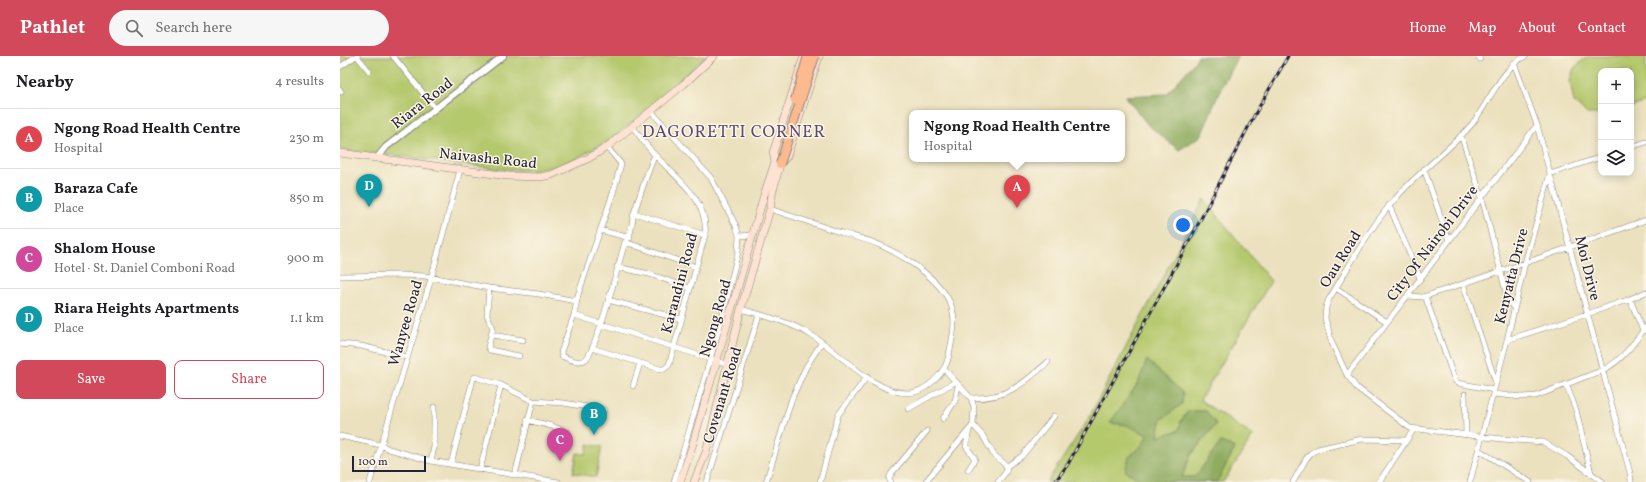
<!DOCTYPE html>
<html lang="en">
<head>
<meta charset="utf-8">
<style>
	body { margin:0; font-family:Vollkorn,serif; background:#f6f6f6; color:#202124 }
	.controls { position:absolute; right:12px; top:12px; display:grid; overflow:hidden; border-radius:8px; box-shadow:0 2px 10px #0003 }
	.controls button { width:36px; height:36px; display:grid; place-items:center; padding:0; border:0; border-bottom:1px solid #e0e0e0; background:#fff; color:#202124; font:20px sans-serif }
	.scale { position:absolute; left:12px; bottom:10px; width:74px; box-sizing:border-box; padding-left:4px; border:2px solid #22223b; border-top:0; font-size:11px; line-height:14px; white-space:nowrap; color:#22223b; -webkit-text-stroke:3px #fcf5e5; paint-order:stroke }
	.you { position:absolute; left:843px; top:169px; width:14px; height:14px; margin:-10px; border:3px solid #fff; border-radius:50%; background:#1a73e8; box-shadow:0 0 0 6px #1a73e833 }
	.badge { display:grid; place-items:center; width:26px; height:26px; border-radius:50%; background:#d1495b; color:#fff; font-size:13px; font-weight:700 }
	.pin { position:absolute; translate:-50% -33px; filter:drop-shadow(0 1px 2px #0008) }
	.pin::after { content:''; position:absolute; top:21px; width:14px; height:12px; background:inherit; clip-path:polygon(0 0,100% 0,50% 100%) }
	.popup { position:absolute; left:569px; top:54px; width:216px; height:52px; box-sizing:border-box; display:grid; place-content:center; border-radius:8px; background:#fff; filter:drop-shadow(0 1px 3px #0005); font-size:13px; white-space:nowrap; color:#757577 }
	.popup b { font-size:15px; color:#202124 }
	.popup::after { content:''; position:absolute; left:50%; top:100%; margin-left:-8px; border:8px solid transparent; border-top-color:#fff }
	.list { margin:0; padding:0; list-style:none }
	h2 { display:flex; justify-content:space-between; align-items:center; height:52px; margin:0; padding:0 16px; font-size:17px }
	h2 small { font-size:13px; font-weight:400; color:#757577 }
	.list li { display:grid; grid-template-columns:26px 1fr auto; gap:12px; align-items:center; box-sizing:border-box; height:60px; padding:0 16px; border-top:1px solid #e0e0e0 }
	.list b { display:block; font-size:15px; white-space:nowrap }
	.list p { margin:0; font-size:13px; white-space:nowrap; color:#757577 }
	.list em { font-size:13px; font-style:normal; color:#757577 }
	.actions { display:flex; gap:8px; padding:12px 16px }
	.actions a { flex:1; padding:9px 0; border:1px solid #d1495b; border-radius:8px; text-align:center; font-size:14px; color:#d1495b }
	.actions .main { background:#d1495b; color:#fff }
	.icon { flex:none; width:22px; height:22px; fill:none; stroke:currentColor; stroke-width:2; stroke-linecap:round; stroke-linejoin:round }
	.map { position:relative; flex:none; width:1306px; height:426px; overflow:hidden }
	header { display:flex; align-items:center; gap:24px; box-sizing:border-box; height:56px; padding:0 20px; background:#d1495b; color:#fff }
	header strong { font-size:19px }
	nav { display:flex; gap:22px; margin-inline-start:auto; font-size:14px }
	.search { width:280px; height:36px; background:#f6f6f6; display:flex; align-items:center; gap:10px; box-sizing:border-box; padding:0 14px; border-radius:22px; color:#757577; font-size:15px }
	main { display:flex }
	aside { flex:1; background:#fff }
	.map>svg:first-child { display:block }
</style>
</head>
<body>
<header>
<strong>Pathlet</strong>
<div class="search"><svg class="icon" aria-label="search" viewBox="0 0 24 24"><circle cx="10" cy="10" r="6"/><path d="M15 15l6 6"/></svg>Search here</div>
<nav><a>Home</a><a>Map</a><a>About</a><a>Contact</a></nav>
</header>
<main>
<aside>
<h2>Nearby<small>4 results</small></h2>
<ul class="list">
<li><span class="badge" style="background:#e0444e">A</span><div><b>Ngong Road Health Centre</b><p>Hospital</p></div><em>230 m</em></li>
<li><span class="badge" style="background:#0f9aa8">B</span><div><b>Baraza Cafe</b><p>Place</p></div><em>850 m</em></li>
<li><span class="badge" style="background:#d1479c">C</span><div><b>Shalom House</b><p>Hotel · St. Daniel Comboni Road</p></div><em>900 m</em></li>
<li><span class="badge" style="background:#0f9aa8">D</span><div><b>Riara Heights Apartments</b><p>Place</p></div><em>1.1 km</em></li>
</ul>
<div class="actions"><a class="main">Save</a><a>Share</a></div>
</aside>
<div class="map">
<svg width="1306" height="426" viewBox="0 0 1306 426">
	<rect width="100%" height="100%" fill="#fcf5e5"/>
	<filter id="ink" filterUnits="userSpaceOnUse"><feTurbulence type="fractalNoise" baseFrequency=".025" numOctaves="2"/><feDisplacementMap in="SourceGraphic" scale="8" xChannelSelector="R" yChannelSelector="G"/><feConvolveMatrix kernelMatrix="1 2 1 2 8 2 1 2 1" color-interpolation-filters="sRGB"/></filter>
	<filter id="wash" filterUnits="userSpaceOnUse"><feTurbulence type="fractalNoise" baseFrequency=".012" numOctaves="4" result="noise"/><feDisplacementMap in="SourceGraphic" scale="16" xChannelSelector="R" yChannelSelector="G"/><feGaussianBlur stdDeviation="0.9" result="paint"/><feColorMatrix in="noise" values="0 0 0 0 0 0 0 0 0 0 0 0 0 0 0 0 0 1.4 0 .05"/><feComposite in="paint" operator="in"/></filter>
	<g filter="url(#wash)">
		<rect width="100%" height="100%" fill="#ebe1be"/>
		<path fill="#b4c86c" stroke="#6b7554" d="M0,0H366L309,52L270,84L233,104L216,110L193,115L159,113L60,100L0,94Z
			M1252,0H1306V46L1291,51V15H1261V58H1247L1234,46L1230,25L1234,12L1247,1Z
			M864,143L931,225L860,344L913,380L883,426H707L746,367Z
			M248,388L262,391L256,421L233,417L237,397L246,398Z"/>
		<path fill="#8fac60" stroke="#58674e" d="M858,0H898L881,32L861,80L839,94L808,69L785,40L827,38C837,25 850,14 858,0Z
			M807,304L843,337L842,348L821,364L818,381L839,374L841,365L848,355H866L876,368L851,399L842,421H855L881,386L895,392L877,426H803L785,415L789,401L803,388L807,379L787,369L770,367L798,327Z"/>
	</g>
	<g filter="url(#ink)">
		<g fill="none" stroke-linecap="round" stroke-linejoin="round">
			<defs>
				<path id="minor" d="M17,0L29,15
					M53,0L96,53
					M1138,0L1140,3
					M1186,0C1164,9 1147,49 1132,68C1109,95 1079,115 1056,142C1031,169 1009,211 989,243L986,251L985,262L992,287L1007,319L1016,331L1070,372L1162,383L1203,386L1227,400L1263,426
					M1174,7L1197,69L1290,417L1291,426
					M0,11L16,0
					M0,34L1,36
					M311,55L371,122L396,170L399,180L398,196L383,259L334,426
					M1121,79L1142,142L1168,244L1174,252
					M267,91L281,108L273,137L238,239L234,259L221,296L222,300C228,303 240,308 246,303C257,293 279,206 285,186C293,178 291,165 295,154C301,136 307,117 315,99
					M1291,91L1306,86
					M1084,113L1109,185
					M1049,149L1080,222
					M294,157L365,179
					M260,174L290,182
					M399,180L413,179
					M285,186L356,211
					M277,211L309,218L350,232
					M0,220L61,219L85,220L149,232L199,238L236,245
					M1123,228L1156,327
					M149,232L147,259L153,272L148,291L150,294L179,300
					M996,232L1047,266
					M1067,240L1083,241L1185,207L1306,164
					M1085,240L1115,325L1118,327L1154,334
					M1290,243L1306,236
					M268,244L341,263
					M401,253C425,260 450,266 471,279C501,296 532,337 568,337C585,337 604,318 608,303C611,289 616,270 613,256C608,228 566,201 542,190C529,184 515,181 502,177C478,169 454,161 430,153
					M234,259L386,308
					M152,279L183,284
					M1167,284L1247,258L1290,243L1303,275
					M0,288L21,290L67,301
					M252,292L320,313H324L329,309L365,179C369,144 337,123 316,100C307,91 300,80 292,70
					M1007,319L1197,69
					M1226,328L1236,354L1251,417
					M161,329L193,345
					M293,330L300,307
					M1125,338L1126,379
					M1153,338L1182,341L1196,340L1263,314C1283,304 1293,288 1306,271
					M631,342C667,343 683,328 708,306
					M568,353L615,326
					M603,363L615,345L618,330
					M187,364L212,370L228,376
					M633,369L643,380L654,399L667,410L666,416L658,426
					M0,380L41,389L49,393L91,405L218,426
					M1139,394L1190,426
					M91,405L94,391V351
					M111,408L133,323L135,321L161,329L140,414
					M667,410L682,400L714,360
					M628,414L635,403L626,390L629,374
					M175,419L193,345L224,347L264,354
					M30,426L91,223L120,114
					M367,426L419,259
					M426,426L452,342L466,311L482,286
					M480,426L498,359L527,321
					M551,426L549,423L551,418L587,375
					M585,426L633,369L634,351L631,342L604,313
					M953,426L966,403L971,397L978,393L1022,383L1066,384
					M1039,426L1074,373
					M1130,426L1167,284L1185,207L1210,118L1261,101"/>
				<path id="tertiary" d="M37,102L46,91L163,0"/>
				<path id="secondary" d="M0,97L168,120L200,121L211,119L249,102L267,91L344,28L374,0
					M340,426L352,391L424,139L435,106L433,96L435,91L464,0
					M354,426L366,396L401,253L430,153L432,138L440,108L447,100L479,0"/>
			</defs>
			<use href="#minor" stroke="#86827c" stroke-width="6"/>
			<use href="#tertiary" stroke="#86827c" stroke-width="8"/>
			<use href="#secondary" stroke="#86827c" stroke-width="8"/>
			<use href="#minor" stroke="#fff" stroke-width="5"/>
			<use href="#tertiary" stroke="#fff" stroke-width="6"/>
			<use href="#secondary" stroke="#fee3d2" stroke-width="7"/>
			<defs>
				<path id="rail" d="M715,426L728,408L753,362L852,180L914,60L948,0"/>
			</defs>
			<use href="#rail" stroke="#22223b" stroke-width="3"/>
			<use href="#rail" stroke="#fcf5e5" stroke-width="1.5" stroke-dasharray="4.5" stroke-linecap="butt"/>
			<defs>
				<path id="primary-bridge" d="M455,44L468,0
					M440,108L475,0"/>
			</defs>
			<use href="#primary-bridge" stroke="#86827c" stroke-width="10" stroke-linecap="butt"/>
			<use href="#primary-bridge" stroke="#fcba8e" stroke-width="8"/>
		</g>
	</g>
	<g text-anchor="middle" stroke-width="3" stroke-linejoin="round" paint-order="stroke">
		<g font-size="15" fill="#22223b" stroke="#fcf5e5">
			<text transform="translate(82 47) rotate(-38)" y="5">Riara Road</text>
			<text transform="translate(148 102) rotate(6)" y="5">Naivasha Road</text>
			<text transform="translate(1092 187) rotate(-53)" y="5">City Of Nairobi Drive</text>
			<text transform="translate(1000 203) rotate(-58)" y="5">Oau Road</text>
			<text transform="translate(1248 212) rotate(76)" y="5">Moi Drive</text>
			<text transform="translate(1171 220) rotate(-76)" y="5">Kenyatta Drive</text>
			<text transform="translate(339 227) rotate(-75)" y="5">Karandini Road</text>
			<text transform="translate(375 262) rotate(-74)" y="5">Ngong Road</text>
			<text transform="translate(65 267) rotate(-74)" y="5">Wanyee Road</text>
			<text transform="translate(382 339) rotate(-73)" y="5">Covenant Road</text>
		</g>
		<g font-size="17" letter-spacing="1" fill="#5b4a70" stroke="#fcf5e5">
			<text x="394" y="81">DAGORETTI CORNER</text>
		</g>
	</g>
</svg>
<div class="controls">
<button>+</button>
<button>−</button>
<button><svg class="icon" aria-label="layers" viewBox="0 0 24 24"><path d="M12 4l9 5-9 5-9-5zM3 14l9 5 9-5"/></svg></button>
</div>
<div class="scale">100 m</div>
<div class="you"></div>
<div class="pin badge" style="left:677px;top:152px;background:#e0444e">A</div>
<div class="popup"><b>Ngong Road Health Centre</b>Hospital</div>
<div class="pin badge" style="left:254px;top:379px;background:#0f9aa8">B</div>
<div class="pin badge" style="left:220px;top:405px;background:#d1479c">C</div>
<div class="pin badge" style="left:29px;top:151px;background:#0f9aa8">D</div>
</div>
</main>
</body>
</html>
